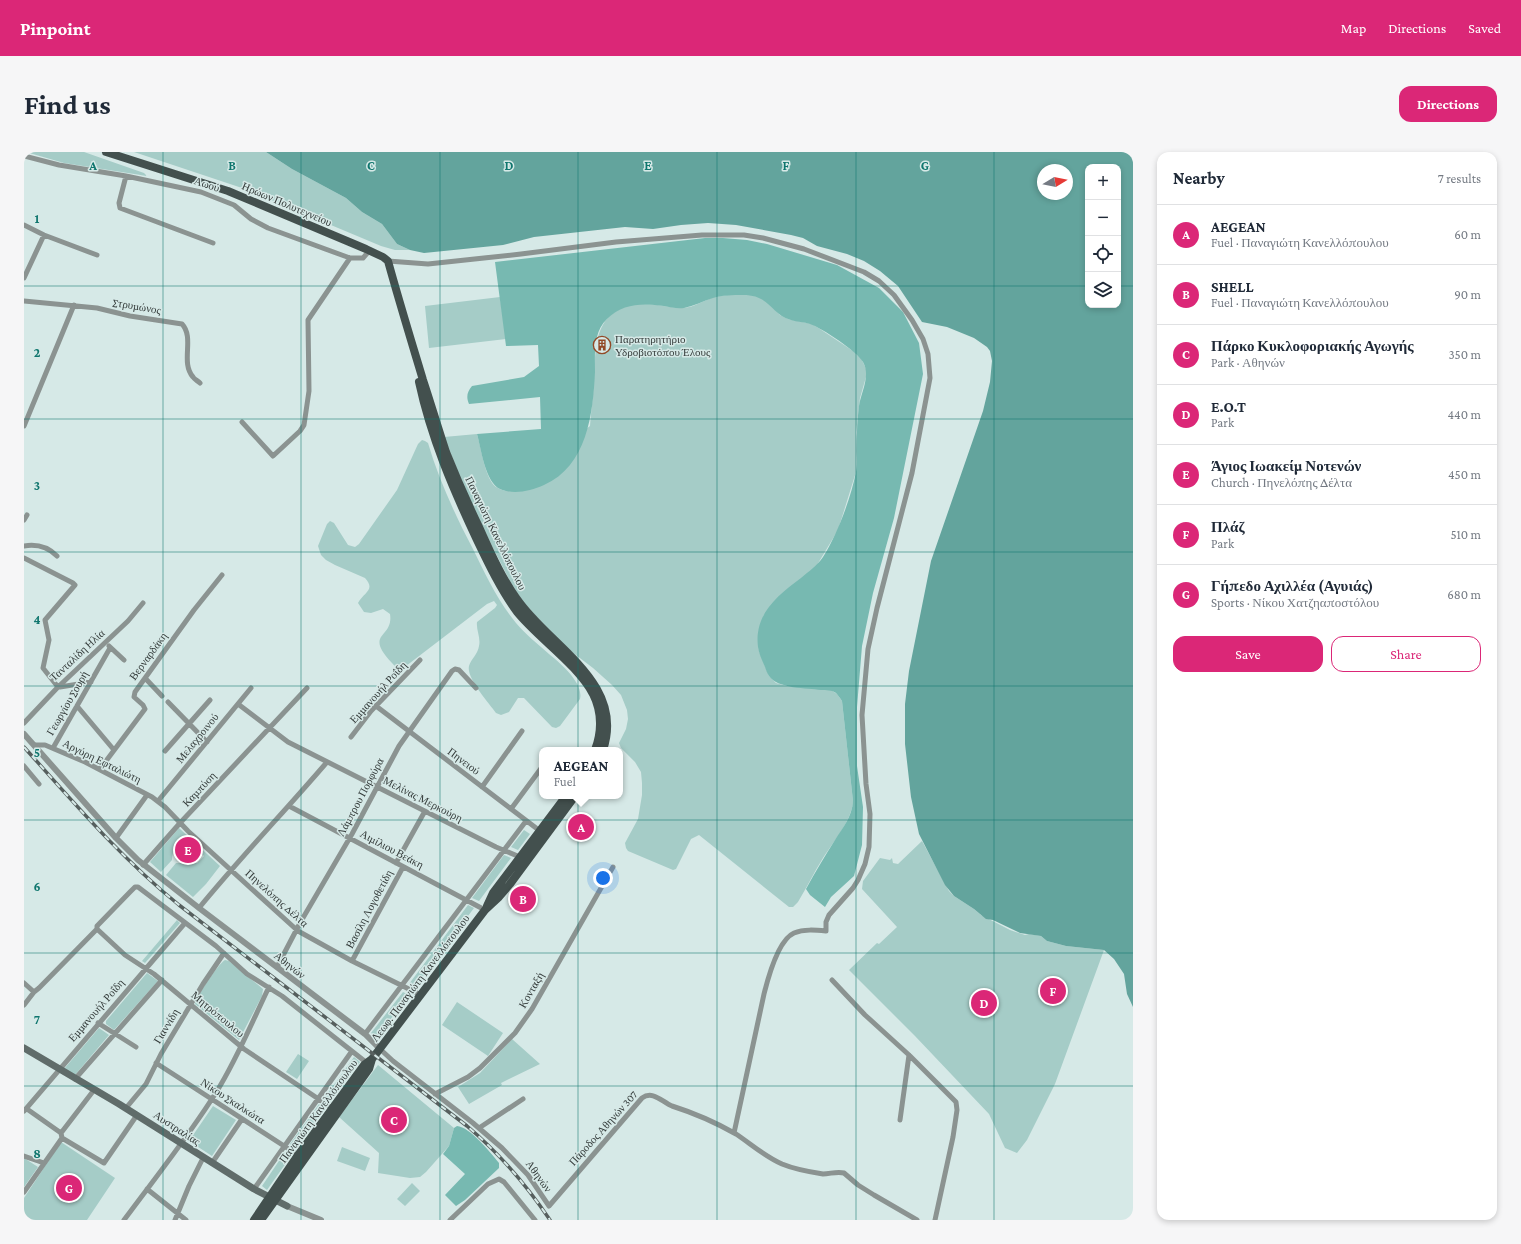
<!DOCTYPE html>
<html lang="en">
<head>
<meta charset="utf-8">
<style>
	body { margin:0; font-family:"Crimson Pro",serif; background:#f6f6f7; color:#1f2937 }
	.controls { position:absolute; right:12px; top:12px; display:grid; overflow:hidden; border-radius:8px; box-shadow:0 2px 6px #0003 }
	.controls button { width:36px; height:36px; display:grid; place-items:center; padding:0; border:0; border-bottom:1px solid #e0e1e3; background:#fff; color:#1f2937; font:20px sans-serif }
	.compass { position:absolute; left:1013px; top:12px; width:36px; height:36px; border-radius:50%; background:#fff; box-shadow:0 2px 6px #0003; rotate:80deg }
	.you { position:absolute; left:579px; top:726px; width:14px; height:14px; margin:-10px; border:3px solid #fff; border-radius:50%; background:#1a73e8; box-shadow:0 0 0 6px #1a73e833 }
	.badge { display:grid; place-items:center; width:26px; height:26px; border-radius:50%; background:#db2777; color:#fff; font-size:13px; font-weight:700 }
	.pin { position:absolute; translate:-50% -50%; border:2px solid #fff; box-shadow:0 1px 4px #0006 }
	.popup { position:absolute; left:515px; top:595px; width:84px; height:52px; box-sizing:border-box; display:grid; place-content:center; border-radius:8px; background:#fff; filter:drop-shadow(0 1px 3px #0005); font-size:13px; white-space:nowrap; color:#747a83 }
	.popup b { font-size:15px; color:#1f2937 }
	.popup::after { content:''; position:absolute; left:50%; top:100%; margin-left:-8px; border:8px solid transparent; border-top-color:#fff }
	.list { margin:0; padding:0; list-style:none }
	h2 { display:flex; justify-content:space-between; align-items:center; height:52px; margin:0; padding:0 16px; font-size:17px }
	h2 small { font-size:13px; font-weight:400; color:#747a83 }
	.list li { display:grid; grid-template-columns:26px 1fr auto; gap:12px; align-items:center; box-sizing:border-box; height:60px; padding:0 16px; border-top:1px solid #e0e1e3 }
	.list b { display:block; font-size:15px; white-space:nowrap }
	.list p { margin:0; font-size:13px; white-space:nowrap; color:#747a83 }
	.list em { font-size:13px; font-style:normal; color:#747a83 }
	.actions { display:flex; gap:8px; padding:12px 16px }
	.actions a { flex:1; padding:9px 0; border:1px solid #db2777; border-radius:12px; text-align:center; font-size:14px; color:#db2777 }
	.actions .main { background:#db2777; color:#fff }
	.icon { flex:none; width:22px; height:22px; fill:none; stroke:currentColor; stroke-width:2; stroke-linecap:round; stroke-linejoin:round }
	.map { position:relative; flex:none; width:1109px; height:1068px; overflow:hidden; border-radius:12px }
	header { display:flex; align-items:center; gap:24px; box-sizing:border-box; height:56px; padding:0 20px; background:#db2777; color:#fff }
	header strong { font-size:19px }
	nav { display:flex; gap:22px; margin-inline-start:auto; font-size:14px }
	.intro { display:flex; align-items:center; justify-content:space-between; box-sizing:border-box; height:96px; padding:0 24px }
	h1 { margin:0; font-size:28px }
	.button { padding:10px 18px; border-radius:12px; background:#db2777; color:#fff; font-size:14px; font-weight:700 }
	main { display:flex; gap:24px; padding:0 24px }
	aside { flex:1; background:#fff; border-radius:12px; box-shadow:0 2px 6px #0003 }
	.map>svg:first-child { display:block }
</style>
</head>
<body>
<header>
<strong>Pinpoint</strong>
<nav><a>Map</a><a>Directions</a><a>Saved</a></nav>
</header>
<div class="intro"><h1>Find us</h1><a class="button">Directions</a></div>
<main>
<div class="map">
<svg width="1109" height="1068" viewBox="0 0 1109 1068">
	<rect width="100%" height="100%" fill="#d6e9e7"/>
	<path fill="#a5ccc7" d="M2,0H60L120,21L123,24L40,11Z
		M110,0H242L268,17L322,46L338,60L358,72L373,92L386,98H371L357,94L221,37Z
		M729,143L736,145L744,150L756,163L764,167L788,172L796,177L829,199L837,206L842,217V225L836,246L832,281L833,299L832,320L814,378L793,413L740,463L735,477L734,488L735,499L745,524L752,531L763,534L807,538L813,542L818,549L829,649C828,668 810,689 799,706C790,720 783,735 774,750L769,755H765L675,683L667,687L652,717L649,718L604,699L602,696L601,691L614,667L618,643V631L617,620L611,610L597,596L595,591L602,577L604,567L603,558L597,543L588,533L569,516L544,497L511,463L498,448L486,429L449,357L420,285L453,282C457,295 461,327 472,335C475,337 479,338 481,339L566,274C567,259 569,245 570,231C572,196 568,160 612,152C627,150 643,156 658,156C671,156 682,146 695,144C706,142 718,143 729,143Z
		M476,145L482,187L405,196L401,154Z
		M398,288L401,289L404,291C415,328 431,363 449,397C461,422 474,449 492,471C501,482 514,492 525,502C536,511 560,531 556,547L536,574L532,576L528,575L500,546H494L485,560L477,563L472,561C465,551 442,526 445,514C447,507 454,502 455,494C457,486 452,478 453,470L471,456L473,453L470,449L463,452L382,514C375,517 372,516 368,511C339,480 370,487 366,462L359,457L347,461L340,460L334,451C340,440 352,438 341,426L311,413L302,408L297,403L294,394L303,372L306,369L310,371L324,393L331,395L335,392L373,338L394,292Z
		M155,676L196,714L182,732L169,745L142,723L152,711H158L162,706L163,708L166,705L173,711L180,704L161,686C154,692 148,698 148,708L137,720L126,710Z
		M500,678L506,682L494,698L487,695Z
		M898,689L925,739L930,744L950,757L957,763L986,778L1001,783L1005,782L1017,784L1023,789L1042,794L1080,798L1031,932L1003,988L993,1001L981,996L965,962L891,884L825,818L853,791L855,792L873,775L838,737L839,729L856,706L866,708L868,706L869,711L874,712Z
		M480,703L487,706L455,749L448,746Z
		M444,753L450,756L391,835L385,832Z
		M153,768L156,771L121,811L118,809Z
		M201,808L205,809L239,837L238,844L215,888L171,852C173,844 194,812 201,808Z
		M123,821L134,829L90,878L82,872V869Z
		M379,840L385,843L353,885L347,881Z
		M433,850L479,881L464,904L418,873Z
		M75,876L85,883L51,923L40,917Z
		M488,887L516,912L477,931L478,933L445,952L434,935L456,921Z
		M274,902L285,909L273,927L262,920Z
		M330,905L336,910L306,949L301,945Z
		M354,913L430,976L425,994L402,1020L396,1025L386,1026L354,1021L355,1001L315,965Z
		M295,952L300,956L272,997L266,992Z
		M189,954L212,968L188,1004L165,989Z
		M37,990L91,1026L63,1068H0V1046Z
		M318,995L346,1006L341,1019L313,1009Z
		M261,1000L267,1004L243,1038L238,1034Z
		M0,1006L14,1015L0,1035Z
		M388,1031L396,1039L381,1054L373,1047Z"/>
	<path fill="#77b9b1" d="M681,86H699L723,88L743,92L813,113L855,136L879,160L895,191L899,222L870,366L849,441L838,494L833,555V614L839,655L838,693L830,724L807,745L801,755L786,743L782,737C791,720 801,704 811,688C819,675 828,665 829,649L818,549C816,546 814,543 812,541C808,538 802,538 797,538C783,536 754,537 745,524C743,521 742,518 741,515C738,508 735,502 734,495C730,462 753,444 777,426C785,419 793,414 799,405C813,383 827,346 832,320C834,307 832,293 833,280C833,271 834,263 835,254C837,240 847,224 839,210C834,200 798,176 786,172C780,170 773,170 767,168C746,162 747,143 719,143C709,143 698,143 689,146C679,149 670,154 660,156C653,157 646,155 640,154C619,151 599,151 583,167C569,180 571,202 571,220C569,262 563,314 520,333C506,339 490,343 476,337C461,330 457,296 453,282L517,277L516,245L445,252C442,245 443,240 448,234L500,225L515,214L514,193L482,194L471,110Z
		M433,974C446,975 466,1000 475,1011V1016L441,1048L432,1054L421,1043L441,1022L419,1002L425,994L430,976Z"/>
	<path fill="#63a49d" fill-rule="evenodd" d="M242,0H1109V855L1103,842L1100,822L1090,807L1080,798L1042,794L1023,789L1017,784L996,781L969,768L962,767L950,757L930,744L921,733L895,682L887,645L881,592V552L885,519L907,409L959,259L966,230L968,209L966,199L963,195L950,186L923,175L898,170L874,134L856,119L840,109L823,102L793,94L779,86L767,83L712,73L684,71L657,73L629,77L601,75L510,85L479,93L400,101L386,98L373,92L358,72L338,60L322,46L268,17ZM1064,15H1094V153H1064ZM1019,18H1043V42H1019Z"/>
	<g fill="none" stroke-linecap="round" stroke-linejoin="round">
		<path stroke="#8b9391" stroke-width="5" d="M0,4L35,13L102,24L177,40L210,53L227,67L244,76L326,106H339L346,98
			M102,24L95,51L96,56L189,91
			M0,73L20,83L73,103
			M364,109L404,112L497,102L592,90L678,83H720L739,86L780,97L840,120L855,129L870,143L888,168L899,187L904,202L906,226L888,321L853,456L844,497L838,563L842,632L846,662L845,695L841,712L834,728L829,736L805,763L802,770V779C791,778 780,777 770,781C754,788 744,826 740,842L710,981
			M0,126L20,83
			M0,149L73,156L106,164L158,172C171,186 156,210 169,225C170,227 174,229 176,231
			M218,270L249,304L276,279L280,273L285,239L284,168L326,106
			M0,274L50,153
			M0,368L3,363
			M0,394C12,392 24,395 33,404
			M0,406L49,431L51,433L21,468L25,488L19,516L34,535H36L67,530
			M85,494L100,508
			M121,526L138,544
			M144,550L183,590
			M214,552L264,590L472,695L496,705
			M53,554L90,598
			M352,554L516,679
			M0,571L34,535L104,469L119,451
			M327,585L347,559L396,508
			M10,593H21L61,610L128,645L141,655L164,679L274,779L328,809L397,843
			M29,596L86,496
			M141,599L186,548
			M0,614L15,632
			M76,617L121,557L119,553L110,545L111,540L170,458L198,423
			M458,635L498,579
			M134,649L227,536
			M265,654L461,758
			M487,657L518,615
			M92,686L123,643
			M372,711L401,659
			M119,713L156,671L283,536
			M175,756C216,706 261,659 303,610
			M73,777L101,803L130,822L220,897L308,956
			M328,809L379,715
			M253,815L276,771L328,682L375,594L428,519L431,517L435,518L452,536
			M808,828L841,863L885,903L932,950L933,958L929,985L911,1068
			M0,831L10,840L0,853
			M10,840L15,836L73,777V774L106,740L111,735H114L192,794L223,822L258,844L343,911
			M74,871L112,895
			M341,882L502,669
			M356,897L369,909L449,971L478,996L504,1023L525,1054L618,946C629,938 638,950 648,954C670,961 691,970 712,982C727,992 740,1004 758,1012C770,1017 786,1020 799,1022C806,1022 813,1019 820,1021L834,1033L850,1043L893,1068
			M132,911L274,1003
			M51,927L138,828
			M411,942L444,925L456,916L491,881L508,857L589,715
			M102,956L122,932L137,902L179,832L200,801
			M3,957L37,981L38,986L80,1011L113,963
			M0,959L161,771
			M876,968L885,903
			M455,976L499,947
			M37,981L70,938
			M0,1004L20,1011
			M188,1011L218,967
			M123,1037L162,1068
			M230,1037L328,899
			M0,1040L38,986
			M100,1068C131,1026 165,984 193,939C213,907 228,870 245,835
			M151,1068L165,1034L179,1006
			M426,1068L464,1032L475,1027L480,1030L511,1068
			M1108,1068L1109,1066"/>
		<path stroke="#8b9391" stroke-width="6" d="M0,582L92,686L114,708L175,756L341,882L356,897
			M263,1054L297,1068"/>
		<path stroke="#606c6a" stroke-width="7" d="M0,896L95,952L230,1037L263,1054"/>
		<path stroke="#43504e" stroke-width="8" d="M82,0L204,39L342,97L359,105L364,109C375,149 387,188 399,228C407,252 414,276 422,300C432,325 443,350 455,375C466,399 477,425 493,447C525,494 602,530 579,598
			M395,230C407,286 429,337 453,388C465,413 477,438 493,460C515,487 553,512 569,542C578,560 578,579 571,598
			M463,754L469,741L542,644
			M230,1068L274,1003L340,913L348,907L461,758L475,745L486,732L551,644
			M237,1068L345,917L348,907"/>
		<defs>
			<path id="rail" d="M0,595C49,650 97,706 155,753L443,974C475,1001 503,1034 526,1068"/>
		</defs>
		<use href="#rail" stroke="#565f5e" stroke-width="3.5"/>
		<use href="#rail" stroke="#d6e9e7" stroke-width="2" stroke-dasharray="6" stroke-linecap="butt"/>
	</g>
	<path fill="none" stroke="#0f766e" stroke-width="1" stroke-opacity="0.55" d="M139,0V1068M277,0V1068M416,0V1068M554,0V1068M693,0V1068M832,0V1068M970,0V1068M0,134H1064M1094,134H1109M0,267H1109M0,400H1109M0,534H1109M0,668H1109M0,801H1109M0,934H1109"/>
	<defs>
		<symbol id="building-ring" viewBox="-11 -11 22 22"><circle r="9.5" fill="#d6e9e7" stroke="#924a27" stroke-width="1.5"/><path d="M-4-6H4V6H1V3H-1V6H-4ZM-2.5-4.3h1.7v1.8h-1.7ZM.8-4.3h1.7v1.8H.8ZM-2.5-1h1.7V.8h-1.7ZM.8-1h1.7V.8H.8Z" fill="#924a27"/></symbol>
	</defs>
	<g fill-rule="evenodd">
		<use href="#building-ring" x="568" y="183" width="20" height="20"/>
	</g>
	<g text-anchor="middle" stroke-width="3" stroke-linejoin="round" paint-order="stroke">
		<g font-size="11" fill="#343b3a" stroke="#d6e9e7">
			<text transform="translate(183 32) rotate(18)" y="4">Αωού</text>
			<text transform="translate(263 52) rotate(23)" y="4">Ηρώων Πολυτεχνείου</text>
			<text transform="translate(113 154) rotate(10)" y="4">Στρυμώνος</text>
			<text transform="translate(472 381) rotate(64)" y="4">Παναγιώτη Κανελλόπουλου</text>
			<text transform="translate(53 503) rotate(-43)" y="4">Τανταλίδη Ηλία</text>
			<text transform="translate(124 504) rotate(-54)" y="4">Βερναρδάκη</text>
			<text transform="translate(354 540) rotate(-48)" y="4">Εμμανουήλ Ροΐδη</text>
			<text transform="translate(43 551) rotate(-60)" y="4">Γεωργίου Σουρή</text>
			<text transform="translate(173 586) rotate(-51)" y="4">Μελαχροινού</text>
			<text transform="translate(78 609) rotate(26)" y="4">Αργύρη Εφταλιώτη</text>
			<text transform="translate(440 609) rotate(37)" y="4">Πηνειού</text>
			<text transform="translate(175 637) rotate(-47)" y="4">Καμπύση</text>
			<text transform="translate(336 645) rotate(-62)" y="4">Λάμπρου Πορφύρα</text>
			<text transform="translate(399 647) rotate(27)" y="4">Μελίνας Μερκούρη</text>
			<text transform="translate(368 697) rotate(28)" y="4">Αιμίλιου Βεάκη</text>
			<text transform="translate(253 746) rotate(42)" y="4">Πηνελόπης Δέλτα</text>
			<text transform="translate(345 757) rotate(-62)" y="4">Βασίλη Λογοθετίδη</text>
			<text transform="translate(266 813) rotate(38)" y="4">Αθηνών</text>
			<text transform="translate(396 826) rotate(-53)" y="4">Λεωφ. Παναγιώτη Κανελλόπουλου</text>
			<text transform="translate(507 838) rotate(-60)" y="4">Κονταξή</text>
			<text transform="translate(72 858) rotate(-49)" y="4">Εμμανουήλ Ροΐδη</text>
			<text transform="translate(194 862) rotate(40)" y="4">Μητρόπουλου</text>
			<text transform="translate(142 874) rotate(-59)" y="4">Γιαννίδη</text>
			<text transform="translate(209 949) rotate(33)" y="4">Νίκου Σκαλκώτα</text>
			<text transform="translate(294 959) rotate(-54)" y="4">Παναγιώτη Κανελλόπουλου</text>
			<text transform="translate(153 976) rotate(33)" y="4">Αυστραλίας</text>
			<text transform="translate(579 976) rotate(-48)" y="4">Πάροδος Αθηνών 307</text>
			<text transform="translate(515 1024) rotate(54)" y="4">Αθηνών</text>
		</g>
		<g font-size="11" fill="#343b3a" stroke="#d6e9e7" text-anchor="start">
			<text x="591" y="191">Παρατηρητήριο<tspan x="591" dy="13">Υδροβιοτόπου Έλους</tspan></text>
		</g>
	</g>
	<g font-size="13" text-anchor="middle" font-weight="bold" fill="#0f766e" stroke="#d6e9e7" stroke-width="3" stroke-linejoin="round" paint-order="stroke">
		<text x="69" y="18">A</text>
		<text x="208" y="18">B</text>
		<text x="347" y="18">C</text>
		<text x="485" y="18">D</text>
		<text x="624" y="18">E</text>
		<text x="762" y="18">F</text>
		<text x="901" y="18">G</text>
		<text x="13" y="71">1</text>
		<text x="13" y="205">2</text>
		<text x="13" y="338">3</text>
		<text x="13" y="472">4</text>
		<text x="13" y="605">5</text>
		<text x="13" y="739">6</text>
		<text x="13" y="872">7</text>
		<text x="13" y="1006">8</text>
	</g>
</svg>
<div class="controls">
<button>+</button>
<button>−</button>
<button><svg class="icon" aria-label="locate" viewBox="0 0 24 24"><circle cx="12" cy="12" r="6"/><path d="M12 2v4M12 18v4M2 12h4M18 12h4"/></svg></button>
<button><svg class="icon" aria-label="layers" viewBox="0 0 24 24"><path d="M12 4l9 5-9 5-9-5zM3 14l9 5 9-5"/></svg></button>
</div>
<svg class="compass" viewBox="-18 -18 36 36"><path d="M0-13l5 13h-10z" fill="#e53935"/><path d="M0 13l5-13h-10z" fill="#747a83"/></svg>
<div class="you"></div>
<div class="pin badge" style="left:557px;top:675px">A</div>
<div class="popup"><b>AEGEAN</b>Fuel</div>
<div class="pin badge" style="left:499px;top:747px">B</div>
<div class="pin badge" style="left:370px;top:968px">C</div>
<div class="pin badge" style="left:960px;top:851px">D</div>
<div class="pin badge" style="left:164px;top:698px">E</div>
<div class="pin badge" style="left:1029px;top:839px">F</div>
<div class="pin badge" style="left:45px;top:1036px">G</div>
</div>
<aside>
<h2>Nearby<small>7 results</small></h2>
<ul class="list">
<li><span class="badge">A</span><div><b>AEGEAN</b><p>Fuel · Παναγιώτη Κανελλόπουλου</p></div><em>60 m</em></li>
<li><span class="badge">B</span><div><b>SHELL</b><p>Fuel · Παναγιώτη Κανελλόπουλου</p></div><em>90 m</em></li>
<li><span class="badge">C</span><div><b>Πάρκο Κυκλοφοριακής Αγωγής</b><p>Park · Αθηνών</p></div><em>350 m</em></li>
<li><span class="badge">D</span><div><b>E.O.T</b><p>Park</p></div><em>440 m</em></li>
<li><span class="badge">E</span><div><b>Άγιος Ιωακείμ Νοτενών</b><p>Church · Πηνελόπης Δέλτα</p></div><em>450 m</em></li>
<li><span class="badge">F</span><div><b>Πλάζ</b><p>Park</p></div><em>510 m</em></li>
<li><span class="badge">G</span><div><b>Γήπεδο Αχιλλέα (Αγυιάς)</b><p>Sports · Νίκου Χατζηαποστόλου</p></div><em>680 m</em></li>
</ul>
<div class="actions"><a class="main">Save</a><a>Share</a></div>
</aside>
</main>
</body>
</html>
